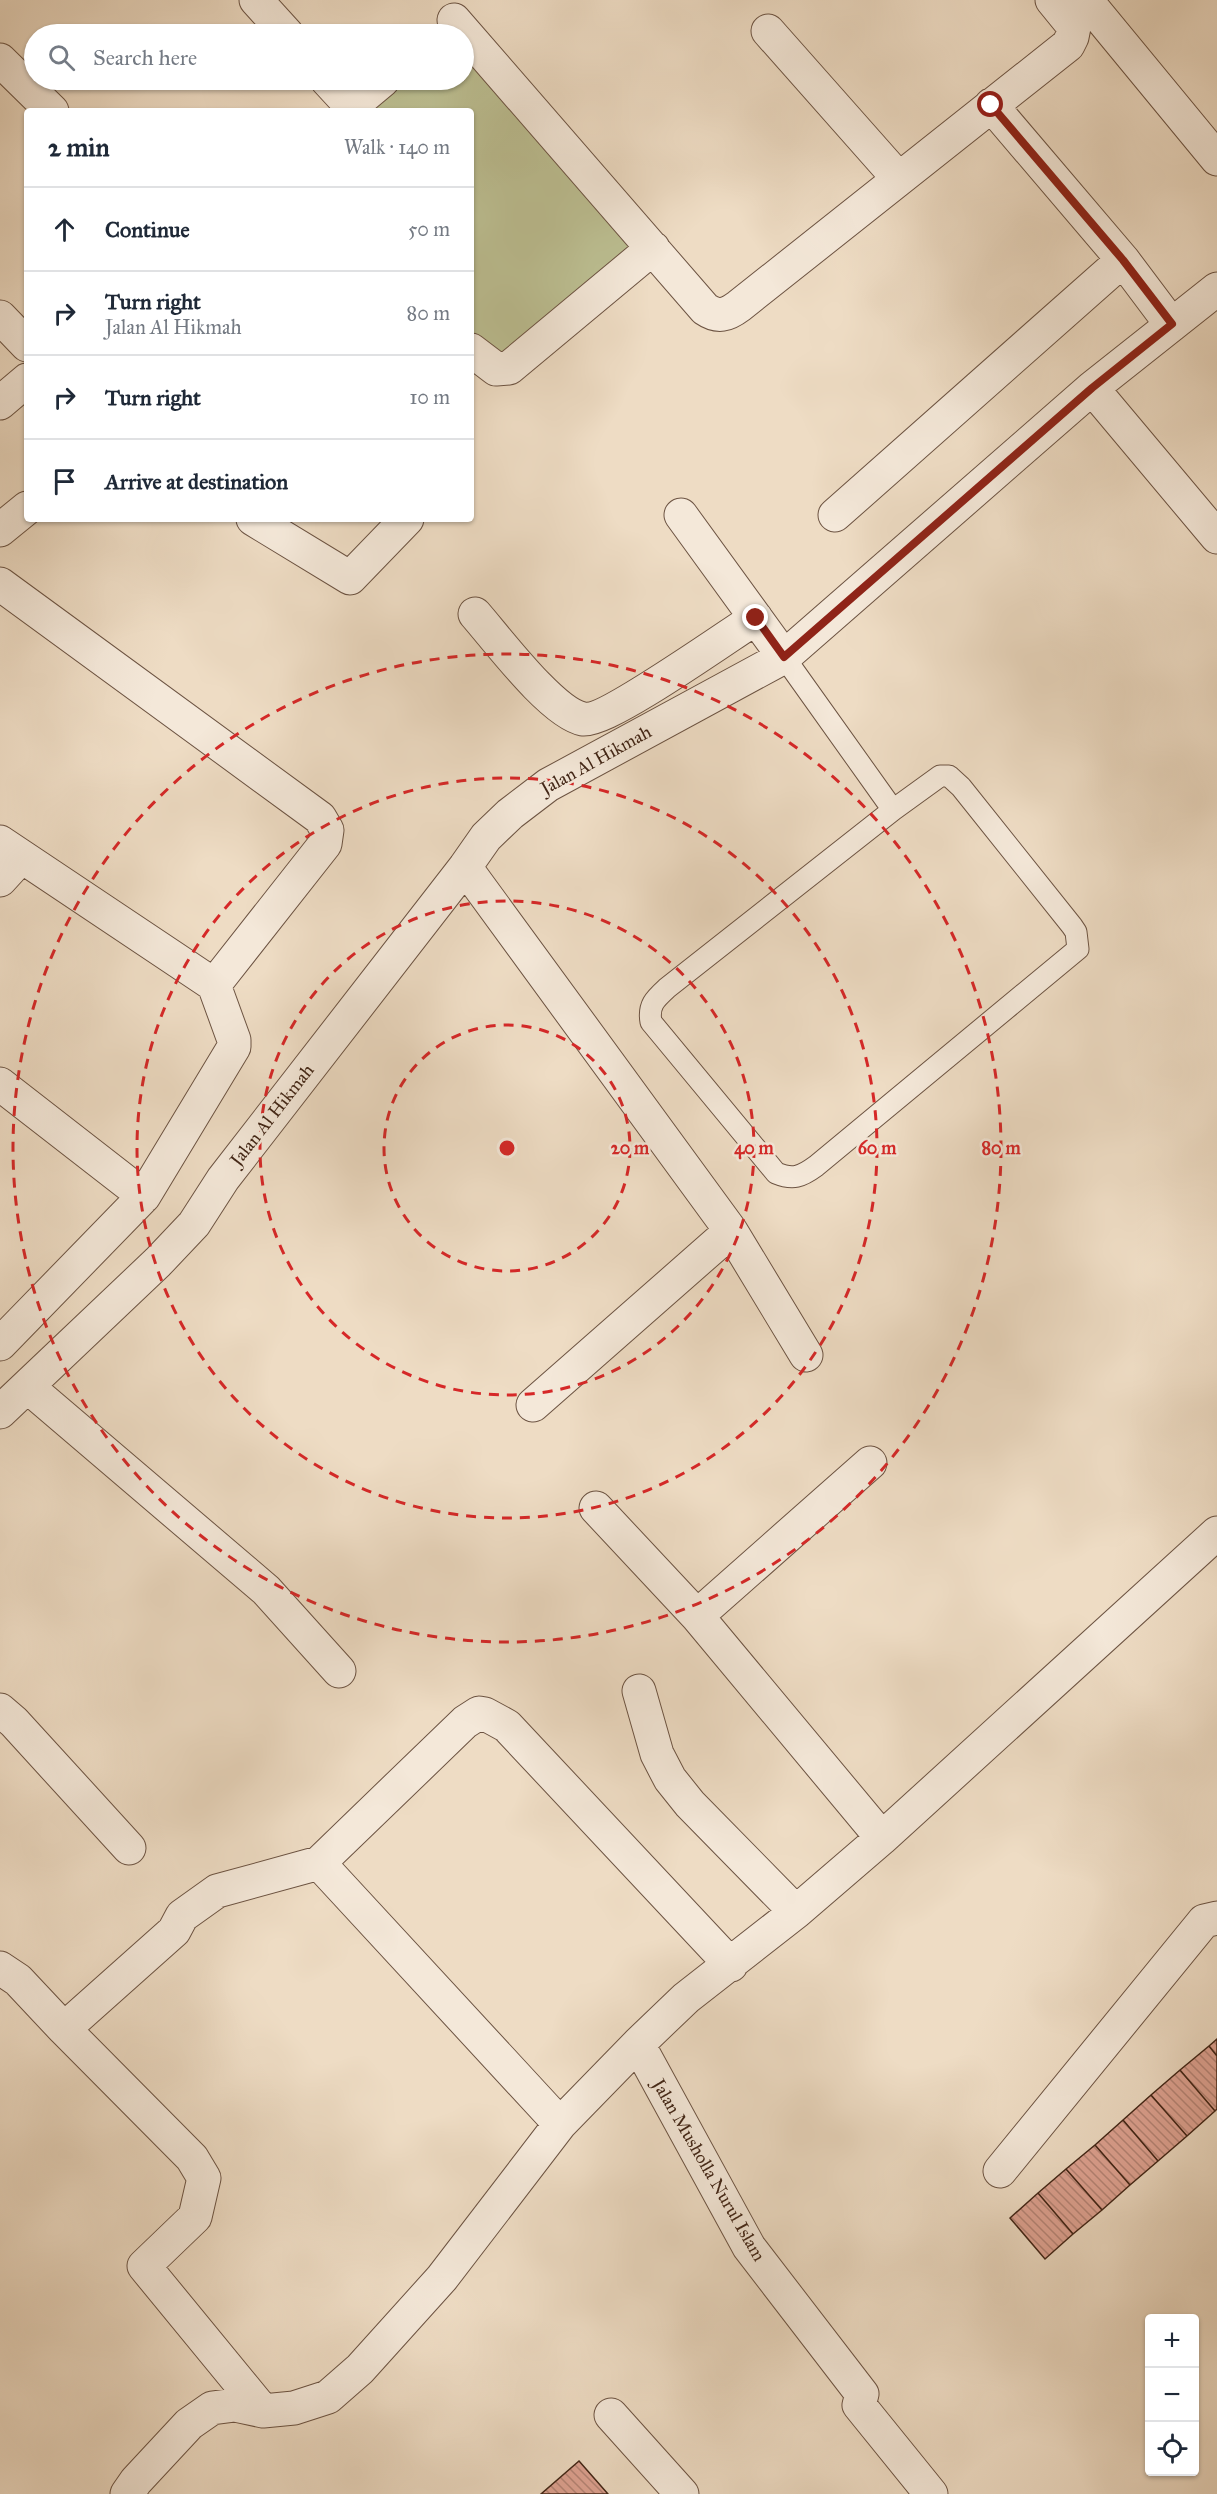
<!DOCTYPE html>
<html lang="en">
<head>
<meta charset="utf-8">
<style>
	body { margin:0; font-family:"IM FELL Great Primer",serif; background:#f6f6f7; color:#1f2937 }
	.controls { position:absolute; right:18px; bottom:18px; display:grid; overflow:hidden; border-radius:6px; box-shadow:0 2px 4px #0004 }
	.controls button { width:54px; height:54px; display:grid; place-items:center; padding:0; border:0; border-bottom:2px solid #e0e1e3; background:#fff; color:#1f2937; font:30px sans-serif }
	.stop { position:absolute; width:18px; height:18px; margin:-14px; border:4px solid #8f2418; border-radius:50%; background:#fff }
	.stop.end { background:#8f2418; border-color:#fff; box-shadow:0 2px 6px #0008 }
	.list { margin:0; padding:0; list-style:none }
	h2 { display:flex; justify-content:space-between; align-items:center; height:78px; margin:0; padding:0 24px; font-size:26px }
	h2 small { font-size:20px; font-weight:400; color:#747a83 }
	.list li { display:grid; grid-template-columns:39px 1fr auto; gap:18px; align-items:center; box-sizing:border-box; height:84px; padding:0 24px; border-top:2px solid #e0e1e3 }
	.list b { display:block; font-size:22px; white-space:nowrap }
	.list p { margin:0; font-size:20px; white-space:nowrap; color:#747a83 }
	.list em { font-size:20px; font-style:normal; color:#747a83 }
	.icon { flex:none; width:33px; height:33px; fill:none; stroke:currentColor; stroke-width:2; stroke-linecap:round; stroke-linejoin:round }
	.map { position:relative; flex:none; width:1217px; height:2494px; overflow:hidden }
	.search { position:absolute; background:#fff; box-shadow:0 2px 4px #0004; left:24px; top:24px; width:450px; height:66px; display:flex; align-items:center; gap:15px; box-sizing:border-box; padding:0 21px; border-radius:33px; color:#747a83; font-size:22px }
	.panel { position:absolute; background:#fff; box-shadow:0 2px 4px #0004; left:24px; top:108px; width:450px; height:414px; border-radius:6px }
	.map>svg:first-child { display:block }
</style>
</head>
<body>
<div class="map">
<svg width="1217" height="2494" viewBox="0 0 1217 2494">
	<defs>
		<pattern id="building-back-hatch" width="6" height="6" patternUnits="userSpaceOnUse" patternTransform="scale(1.5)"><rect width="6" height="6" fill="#dfa393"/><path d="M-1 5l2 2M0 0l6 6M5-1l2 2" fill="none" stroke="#b68577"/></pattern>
	</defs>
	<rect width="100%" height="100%" fill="#eedcc4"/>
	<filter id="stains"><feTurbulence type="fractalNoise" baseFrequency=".00333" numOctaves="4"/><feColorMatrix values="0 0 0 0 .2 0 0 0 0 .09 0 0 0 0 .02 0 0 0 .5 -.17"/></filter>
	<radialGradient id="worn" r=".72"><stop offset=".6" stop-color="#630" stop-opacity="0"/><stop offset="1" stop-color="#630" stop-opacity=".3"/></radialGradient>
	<path fill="#bcbf92" stroke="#7e7254" stroke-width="1.5" d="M463,10L653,248L509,368L492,350L471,334V111H348L383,80H464V34H435Z"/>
	<path fill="url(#building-back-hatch)" stroke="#412516" stroke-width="1.5" d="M1217,2039V2056L1209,2046Z
		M1209,2046L1217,2056V2109L1215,2111L1180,2070Z
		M1180,2070L1215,2111L1187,2136L1151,2095Z
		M1151,2095L1187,2136L1158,2161L1123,2120Z
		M1123,2120L1158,2161L1130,2185L1095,2145Z
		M1095,2145L1130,2185L1102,2210L1066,2169Z
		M1066,2169L1102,2210L1073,2234L1038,2193Z
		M1038,2193L1073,2234L1045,2259L1010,2218Z
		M579,2461L608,2494H541Z"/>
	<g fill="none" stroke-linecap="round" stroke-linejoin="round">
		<defs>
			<path id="lane" d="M784,657L893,810
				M940,776H949L961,787L1072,926L1076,932L1078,949L816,1166C801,1177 793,1180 776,1173L651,1022C648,1005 655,999 667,988L893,810Z"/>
			<path id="street" d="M256,0L287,34
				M1086,0L1217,159
				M454,20L705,309C718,318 727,315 739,306L1068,45L1072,37L1074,27L1052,0
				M768,31L899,179
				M0,60L52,111
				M327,80L351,106
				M991,105L1123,260
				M346,111L383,80
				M0,317L27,345
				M471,350L496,369L509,368L653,248
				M1092,388L1217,537
				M0,403L27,380
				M681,515L784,657
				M835,515L1123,260L1171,324
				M253,519L350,578L407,519
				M0,530L27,508
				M0,584L320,818L327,830L325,844L214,985
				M475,614C497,639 552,713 583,719C606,723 729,635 756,618
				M0,842L214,985L234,1040V1047L144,1196L0,1344
				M465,867L731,1231L806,1355
				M0,880L21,857
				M0,1084L144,1196
				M28,1387L266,1590L339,1671
				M533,1405L731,1231
				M0,1412L158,1262L194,1224L223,1179L465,867L486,837L510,814L548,785L784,657L1092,388L1217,289
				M596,1508L697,1616L882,1838
				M697,1616L870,1463
				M639,1691L657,1754L670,1779L690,1804L796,1912
				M0,1710L14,1722L129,1848
				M319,1863L560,2124
				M0,1968L18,1980L64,2029
				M638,2044L749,2247L862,2394L859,2405L931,2494
				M1000,2171L1204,1921L1217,1918
				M263,2411L144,2266L195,2217L204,2178L192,2158L64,2029L174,1931L182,1916L217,1891L319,1863L465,1722L479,1713L485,1714L507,1726L731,1965
				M611,2415L682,2494
				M127,2494L136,2481L189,2424L212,2408L235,2405L263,2411L294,2408L328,2397L360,2369L442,2278L560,2124L638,2044L686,1998L796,1912L882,1838L1217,1533"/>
		</defs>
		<use href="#lane" stroke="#6c5342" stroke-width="23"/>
		<use href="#street" stroke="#6c5342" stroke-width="35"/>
		<use href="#lane" stroke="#f4e8d9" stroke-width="21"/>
		<use href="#street" stroke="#f4e8d9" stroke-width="33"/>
	</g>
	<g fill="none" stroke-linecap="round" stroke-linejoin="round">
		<path stroke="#8f2418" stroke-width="8" d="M756,618L784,657L1092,388L1172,324L1123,260L991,105"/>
	</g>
	<g fill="none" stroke="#d62828" stroke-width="3" stroke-dasharray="10 8">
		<circle cx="507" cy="1148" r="123"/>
		<circle cx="507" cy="1148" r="247"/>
		<circle cx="507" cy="1148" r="370"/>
		<circle cx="507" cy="1148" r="494"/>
	</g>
	<g text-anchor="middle" stroke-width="5" stroke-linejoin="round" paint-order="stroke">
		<g font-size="18" fill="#412516" stroke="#f4e8d9">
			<text transform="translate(596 760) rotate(-29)" y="6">Jalan Al Hikmah</text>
			<text transform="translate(272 1115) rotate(-52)" y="6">Jalan Al Hikmah</text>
			<text transform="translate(709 2170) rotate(60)" y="6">Jalan Musholla Nurul Islam</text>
		</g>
	</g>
	<circle cx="507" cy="1148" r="9" fill="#d62828" stroke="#f4e8d9" stroke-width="3"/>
	<g font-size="18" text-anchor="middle" font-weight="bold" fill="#d62828" stroke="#f4e8d9" stroke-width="5" stroke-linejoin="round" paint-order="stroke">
		<text x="630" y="1154">20 m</text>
		<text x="754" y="1154">40 m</text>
		<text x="877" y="1154">60 m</text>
		<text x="1001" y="1154">80 m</text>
	</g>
	<rect width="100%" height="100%" filter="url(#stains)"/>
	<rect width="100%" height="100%" fill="url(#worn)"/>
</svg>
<div class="controls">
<button>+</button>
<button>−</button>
<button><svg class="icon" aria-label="locate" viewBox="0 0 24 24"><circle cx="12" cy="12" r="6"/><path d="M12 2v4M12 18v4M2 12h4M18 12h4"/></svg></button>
</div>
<div class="stop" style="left:991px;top:105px"></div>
<div class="stop end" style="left:756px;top:618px"></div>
<div class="search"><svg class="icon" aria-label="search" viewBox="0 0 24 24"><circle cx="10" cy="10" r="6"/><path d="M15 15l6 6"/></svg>Search here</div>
<section class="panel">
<h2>2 min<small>Walk · 140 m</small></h2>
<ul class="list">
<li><svg class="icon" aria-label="ahead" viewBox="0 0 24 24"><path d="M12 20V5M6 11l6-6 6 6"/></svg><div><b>Continue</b></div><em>50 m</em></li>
<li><svg class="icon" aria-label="right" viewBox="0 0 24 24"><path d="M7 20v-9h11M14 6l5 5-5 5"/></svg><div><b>Turn right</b><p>Jalan Al Hikmah</p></div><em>80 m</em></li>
<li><svg class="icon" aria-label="right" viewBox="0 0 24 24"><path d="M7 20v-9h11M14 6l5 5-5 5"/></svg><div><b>Turn right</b></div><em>10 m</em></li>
<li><svg class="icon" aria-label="arrive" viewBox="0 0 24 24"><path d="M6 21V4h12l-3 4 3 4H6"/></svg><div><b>Arrive at destination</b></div></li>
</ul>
</section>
</div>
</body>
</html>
